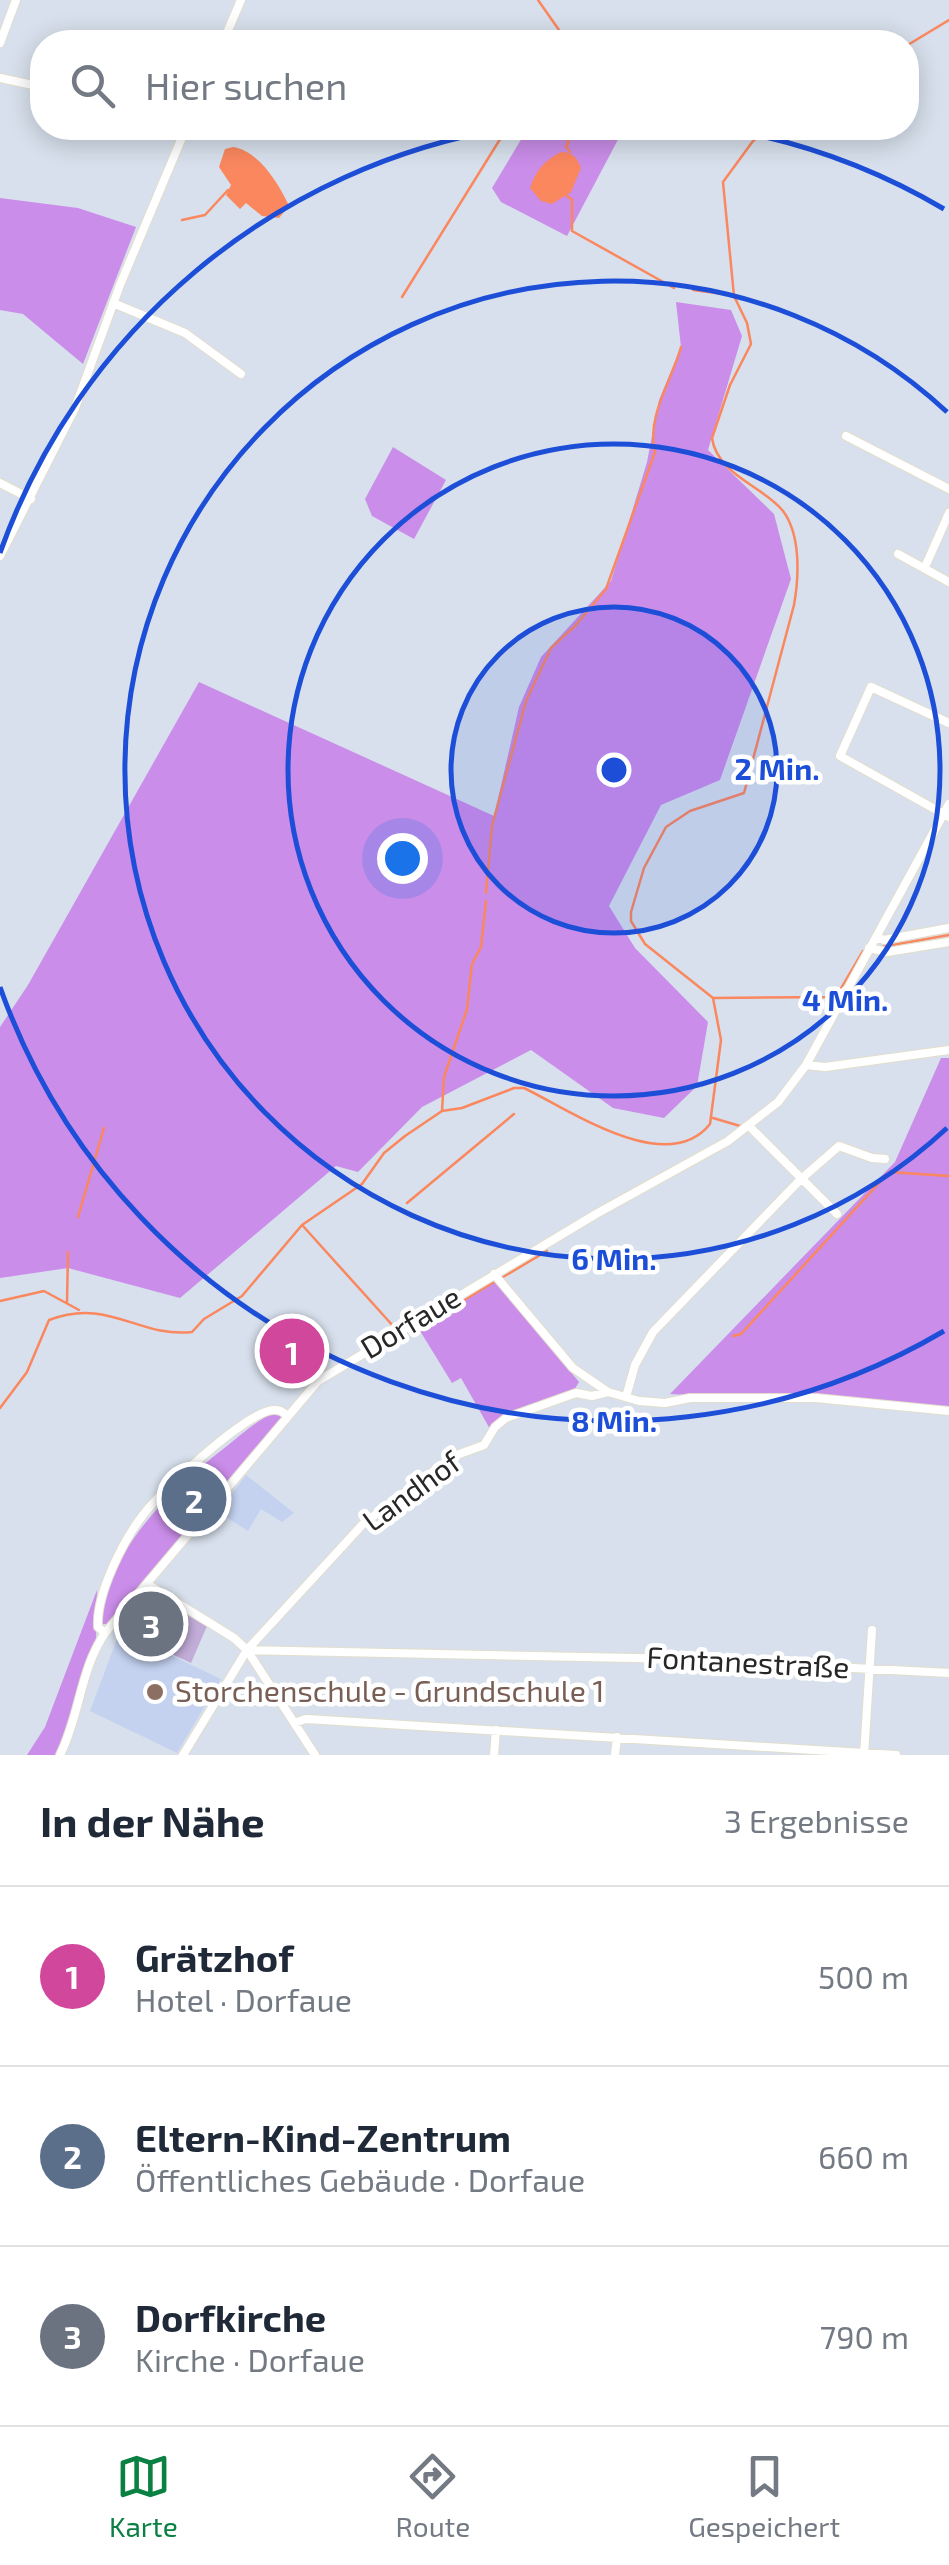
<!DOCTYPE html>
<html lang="de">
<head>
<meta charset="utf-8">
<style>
	body { margin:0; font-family:"Exo 2",sans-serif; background:#f6f6f7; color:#1f2937 }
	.you { position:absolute; left:402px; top:858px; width:35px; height:35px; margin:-25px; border:8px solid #fff; border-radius:50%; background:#1a73e8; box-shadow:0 0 0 15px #1a73e833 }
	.badge { display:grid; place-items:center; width:65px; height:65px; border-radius:50%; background:#0b8043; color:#fff; font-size:32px; font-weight:700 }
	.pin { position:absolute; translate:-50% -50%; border:5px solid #fff; box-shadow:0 2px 10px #0006 }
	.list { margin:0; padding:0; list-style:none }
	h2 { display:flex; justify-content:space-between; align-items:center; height:130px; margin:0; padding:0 40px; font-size:42px }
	h2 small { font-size:32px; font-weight:400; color:#747a83 }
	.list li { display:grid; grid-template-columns:65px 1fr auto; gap:30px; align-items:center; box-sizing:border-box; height:180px; padding:0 40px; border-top:2px solid #e0e1e3 }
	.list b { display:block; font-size:38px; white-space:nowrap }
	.list p { margin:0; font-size:32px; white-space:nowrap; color:#747a83 }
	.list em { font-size:32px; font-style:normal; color:#747a83 }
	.icon { flex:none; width:55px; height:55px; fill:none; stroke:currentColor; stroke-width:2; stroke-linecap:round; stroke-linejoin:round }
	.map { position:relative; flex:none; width:949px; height:1755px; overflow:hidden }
	.search { position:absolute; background:#fff; box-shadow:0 5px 25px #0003; left:30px; right:30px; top:30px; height:110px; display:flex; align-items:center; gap:25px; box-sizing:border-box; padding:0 35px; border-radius:40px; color:#747a83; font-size:38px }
	.sheet { height:670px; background:#fff }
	nav { display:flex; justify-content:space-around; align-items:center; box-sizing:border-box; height:140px; border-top:2px solid #e0e1e3; background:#fff; font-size:28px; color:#747a83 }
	nav a { display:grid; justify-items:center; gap:5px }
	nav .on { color:#0b8043 }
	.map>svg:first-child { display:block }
</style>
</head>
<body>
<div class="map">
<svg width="949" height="1755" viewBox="0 0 949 1755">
	<rect width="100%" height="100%" fill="#d7e0ec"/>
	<path fill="#c4d2f0" d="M246,1475L294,1513L282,1522L261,1509L248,1531L218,1512Z
		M120,1631L221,1679L177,1753L90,1711Z"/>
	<path fill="#ca8de9" d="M528,128H618L622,132L567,236L501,202L492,188Z
		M0,198L78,208L136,227L83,364L23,314L0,310Z
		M676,302L731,310L742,336L708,450L774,514L791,579L720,780L661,805L609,906L635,948L708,1022L697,1086L664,1118L613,1108L531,1050L422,1107L358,1172L336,1166L180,1298L68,1268L0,1278V1027L28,985L199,682L494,816L519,707L541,657L611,581L647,462L659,400L681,347Z
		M393,447L446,480L414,539L372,516L365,499Z
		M941,1058H949V1407L670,1394L895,1162Z
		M494,1280L579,1382L573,1392L490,1429L461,1378L452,1383L417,1326Z
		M271,1414L284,1416L108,1624H101C107,1549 171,1489 227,1446C241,1435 255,1422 271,1414Z
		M97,1590L96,1640L87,1658L73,1717L55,1755H27L45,1727Z"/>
	<path fill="#c2acd8" d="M144,1596L162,1601L207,1626L191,1663L120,1630Z"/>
	<path fill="#fa875e" d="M233,147C259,151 279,184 289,206L279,218L262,216L246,203L240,209L226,195L231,185L219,167L225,149Z
		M561,152C573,152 577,158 581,168L571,192L552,204L541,201L530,188C536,170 545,160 561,152Z"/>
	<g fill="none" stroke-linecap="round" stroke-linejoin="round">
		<path stroke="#fa875e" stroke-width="2.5" d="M538,0L559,30
			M906,46L949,20
			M557,128L569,142L566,146L570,152
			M566,195L572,200V231L674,288
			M182,220L205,215L228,190
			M693,290L731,295
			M402,297L507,128
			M486,893L492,826L526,701L551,648L576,625L606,589L655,452C646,417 672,380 681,347
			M882,947L949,935
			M713,998L836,997L863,951
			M442,1111L444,1077L467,1009L472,964L481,947L486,901
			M713,1118L740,1126
			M407,1203L514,1114
			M78,1217L104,1128
			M303,1226L394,1327L414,1315
			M503,1277L547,1251
			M0,1301L44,1291L79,1310
			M67,1303L68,1252
			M421,1326L494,1282
			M733,1336L741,1334L889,1172L949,1176
			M0,1408L27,1372L49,1320C109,1297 138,1338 192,1332L204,1319L242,1296L302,1225L362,1184L384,1153L405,1136L442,1111L462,1108L514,1088H524C570,1110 667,1178 710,1124L721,1040L713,998L645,944L631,921V912L644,868L666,827L690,811L744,793L794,605C799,577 801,535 783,511C765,487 717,475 712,438L730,385L751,344L747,323L734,296L723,182L753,141L771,128"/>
		<defs>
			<path id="minor" d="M223,42L241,0
				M0,43L16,0
				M0,78L42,87
				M113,303L185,333L241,374
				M846,436L949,489
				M0,483L31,499
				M898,554L949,582
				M0,556L75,408L120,285L186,128
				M925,567L949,513
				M949,723L871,687L840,756L949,817
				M876,937L884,940L949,928
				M869,948L887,952L949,942
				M806,1065L825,1067L949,1050
				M749,1126L837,1214
				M494,1274L573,1368L608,1392L639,1401L665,1403L690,1398H816L949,1411
				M626,1397L635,1365L653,1332L800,1180L839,1146L872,1158L885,1159
				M147,1584L234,1638L247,1650L315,1755
				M105,1633L98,1627C96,1594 123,1541 143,1515C160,1492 248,1410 274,1410C281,1410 282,1412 288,1416
				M247,1650L683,1659L949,1673
				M294,1723L306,1719L896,1755
				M60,1755C80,1715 80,1670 105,1633L318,1381L596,1214L728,1141L778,1102L806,1065L949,804
				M183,1755L247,1650L363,1524L454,1456L484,1445L495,1427L506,1418L576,1393L592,1396L608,1392
				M494,1755L496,1730
				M615,1755L617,1737
				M864,1755L872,1630"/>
		</defs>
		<use href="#minor" stroke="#e3decc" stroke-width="10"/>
		<use href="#minor" stroke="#fff" stroke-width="8"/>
	</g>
	<circle cx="614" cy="770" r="163" fill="#1d4ed8" fill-opacity=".12"/>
	<g fill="none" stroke="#1d4ed8" stroke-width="5">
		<circle cx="614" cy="770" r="163"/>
		<circle cx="614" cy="770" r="326"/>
		<path d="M947 1128A489 489 0 1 1 947 412"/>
		<path d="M944 1331A651 651 0 0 1 0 987M0 553A651 651 0 0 1 507 128M721 128A651 651 0 0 1 944 209"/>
	</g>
	<circle fill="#8d6e63" stroke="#fff" stroke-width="4" cx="155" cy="1692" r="10"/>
	<g text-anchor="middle" stroke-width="9" stroke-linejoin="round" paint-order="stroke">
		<g font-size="30" fill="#272727" stroke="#fff">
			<text transform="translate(411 1323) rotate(-31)" y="10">Dorfaue</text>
			<text transform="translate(412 1492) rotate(-36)" y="10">Landhof</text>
			<text transform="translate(748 1663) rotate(3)" y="10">Fontanestraße</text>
		</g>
		<g font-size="30" fill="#785e54" stroke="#fff" text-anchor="start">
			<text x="175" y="1702">Storchenschule - Grundschule 1</text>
		</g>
	</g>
	<circle cx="614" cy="770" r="15" fill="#1d4ed8" stroke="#fff" stroke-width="5"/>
	<g font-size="30" text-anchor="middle" font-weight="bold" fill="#1d4ed8" stroke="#fff" stroke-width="9" stroke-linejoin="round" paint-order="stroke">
		<text x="777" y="780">2 Min.</text>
		<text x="845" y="1011">4 Min.</text>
		<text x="614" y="1270">6 Min.</text>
		<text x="614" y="1432">8 Min.</text>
	</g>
</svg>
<div class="you"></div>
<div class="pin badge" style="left:292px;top:1351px;background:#d1479c">1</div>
<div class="pin badge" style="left:194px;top:1499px;background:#5c6f8a">2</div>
<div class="pin badge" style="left:151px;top:1624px;background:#6b7280">3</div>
<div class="search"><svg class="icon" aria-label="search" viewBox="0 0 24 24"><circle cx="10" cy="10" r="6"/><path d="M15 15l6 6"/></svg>Hier suchen</div>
</div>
<section class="sheet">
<h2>In der Nähe<small>3 Ergebnisse</small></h2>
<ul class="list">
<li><span class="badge" style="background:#d1479c">1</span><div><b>Grätzhof</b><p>Hotel · Dorfaue</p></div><em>500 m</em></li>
<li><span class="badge" style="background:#5c6f8a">2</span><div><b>Eltern-Kind-Zentrum</b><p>Öffentliches Gebäude · Dorfaue</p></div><em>660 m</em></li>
<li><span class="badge" style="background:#6b7280">3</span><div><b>Dorfkirche</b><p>Kirche · Dorfaue</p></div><em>790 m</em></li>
</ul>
</section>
<nav>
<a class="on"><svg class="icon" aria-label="map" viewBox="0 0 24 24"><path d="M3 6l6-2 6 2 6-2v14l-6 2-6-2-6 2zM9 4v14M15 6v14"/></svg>Karte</a>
<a><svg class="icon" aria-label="directions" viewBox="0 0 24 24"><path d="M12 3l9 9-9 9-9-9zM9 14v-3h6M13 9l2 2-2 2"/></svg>Route</a>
<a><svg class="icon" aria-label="saved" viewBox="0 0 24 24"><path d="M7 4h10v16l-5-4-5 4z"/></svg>Gespeichert</a>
</nav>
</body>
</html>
